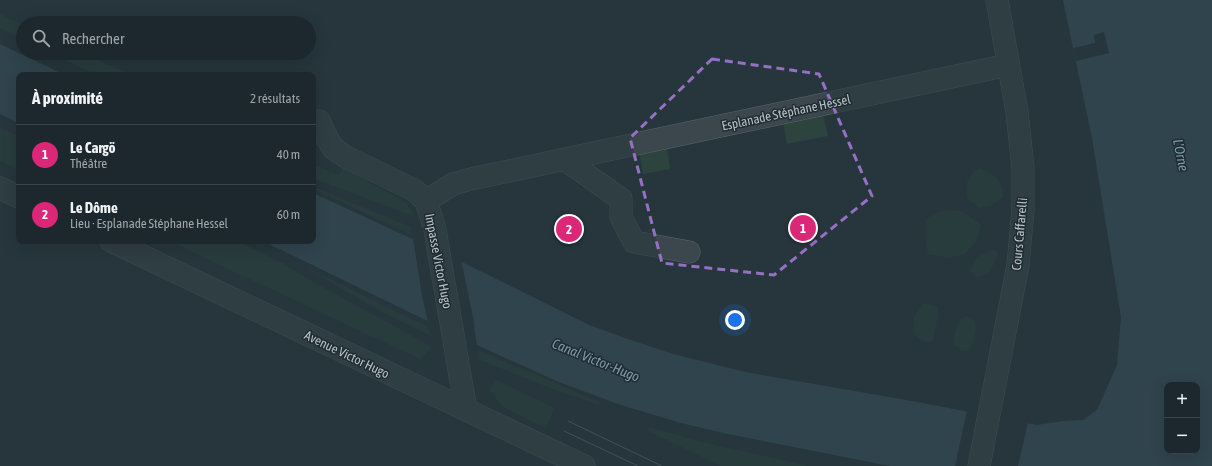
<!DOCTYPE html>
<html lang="fr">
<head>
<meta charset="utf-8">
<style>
	body { margin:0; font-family:"Asap Condensed",sans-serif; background:#2a343a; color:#f1f3f6 }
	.controls { position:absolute; right:12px; bottom:12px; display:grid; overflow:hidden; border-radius:8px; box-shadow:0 4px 16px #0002 }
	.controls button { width:36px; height:36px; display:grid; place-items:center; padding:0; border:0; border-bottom:1px solid #3b444a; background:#1d282e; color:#f1f3f6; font:20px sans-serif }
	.you { position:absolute; left:735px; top:320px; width:14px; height:14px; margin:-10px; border:3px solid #fff; border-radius:50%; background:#1a73e8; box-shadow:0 0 0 6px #1a73e833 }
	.badge { display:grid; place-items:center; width:26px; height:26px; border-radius:50%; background:#db2777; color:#fff; font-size:13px; font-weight:700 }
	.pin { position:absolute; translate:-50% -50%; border:2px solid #fff; box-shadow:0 1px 4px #0006 }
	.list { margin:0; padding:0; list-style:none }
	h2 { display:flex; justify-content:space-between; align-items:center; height:52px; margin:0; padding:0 16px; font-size:17px }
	h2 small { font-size:13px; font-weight:400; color:#a0a6aa }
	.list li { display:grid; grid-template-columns:26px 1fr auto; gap:12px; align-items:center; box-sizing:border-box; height:60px; padding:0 16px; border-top:1px solid #3b444a }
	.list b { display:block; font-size:15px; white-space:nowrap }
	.list p { margin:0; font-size:13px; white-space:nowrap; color:#a0a6aa }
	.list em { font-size:13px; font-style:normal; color:#a0a6aa }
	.icon { flex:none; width:22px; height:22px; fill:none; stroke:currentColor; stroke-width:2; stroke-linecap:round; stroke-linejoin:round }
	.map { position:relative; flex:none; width:1212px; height:466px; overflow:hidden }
	.search { position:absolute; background:#1d282e; box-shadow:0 4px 16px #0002; left:16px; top:16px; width:300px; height:44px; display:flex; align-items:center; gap:10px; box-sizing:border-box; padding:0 14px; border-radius:22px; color:#a0a6aa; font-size:15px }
	.panel { position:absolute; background:#1d282e; box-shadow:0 4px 16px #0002; left:16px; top:72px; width:300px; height:172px; border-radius:8px }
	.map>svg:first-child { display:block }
</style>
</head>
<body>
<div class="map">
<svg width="1212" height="466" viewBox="0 0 1212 466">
	<rect width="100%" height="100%" fill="#27363d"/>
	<path fill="#2d433e" d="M0,14L23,25V39L0,28Z
		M51,53H83L130,75H97Z
		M823,114L828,136L787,144L783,122Z
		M0,128L19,136V170L0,161Z
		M667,146L670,169L643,174L639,151Z
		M313,164L330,172L339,175L343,167L406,203L412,212L413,216L313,178Z
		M979,168C994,174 1003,179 1003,197L991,206L979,208L967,198C966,181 966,178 979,168Z
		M313,187L411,227L412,235L313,189Z
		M949,210L962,211L981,225L977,241L964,254L949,258L928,254L925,236L926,219L936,213Z
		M169,241H237L282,263L308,279L427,344L430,347V349L420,359Z
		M993,250L998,253C993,266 991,275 976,277L970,271L977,257Z
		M307,268L428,327L431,336L382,312Z
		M923,303L938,306V316L932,342L923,341L915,335C912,318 913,317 923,303Z
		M966,316L974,320L976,331L970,351H962L954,344L955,333L959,320Z
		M477,350L600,402L599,405L550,388L478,359Z
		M496,380L555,408L546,428L502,406L490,390Z
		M649,427L706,443L809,466H721L648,431Z"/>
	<path fill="#3d5662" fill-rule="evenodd" d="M1063,0H1212V466H890L728,434L681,423L621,405L559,382L477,345L263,241H313V193L462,262L589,325L625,338L673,354L745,372L912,401L1037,425L1063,421L1083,420L1097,410L1117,365L1121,317L1092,138ZM1167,385H1197V451H1167Z
		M0,44L65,75H19V123L0,114Z"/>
	<path fill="#27363d" d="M1104,32L1109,53L1076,61L1073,48L1095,43L1094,35Z
		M413,238L461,259L473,317L477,347L428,323L422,296Z
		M967,410L1028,423L1018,466H955Z"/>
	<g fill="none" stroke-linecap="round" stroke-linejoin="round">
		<defs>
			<path id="minor" d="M319,121L327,138L333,148L346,157L414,190L426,201L435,229L438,248L466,410
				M564,159L621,199V217L634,242L689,252
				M0,188L19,197
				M426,201L453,184L471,179L1008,65
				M111,241L584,466
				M979,466L1018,265L1023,210V168L1017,112L997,0"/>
		</defs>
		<use href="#minor" stroke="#59656b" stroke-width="23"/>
		<use href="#minor" stroke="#3b474d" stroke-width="22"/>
		<path stroke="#5e6d74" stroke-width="1" d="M568,421L662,466
			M564,431L638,466"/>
	</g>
	<path d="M0 0H1212V466H0ZM712,59L819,74L872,196L774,275L662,263L630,138Z" fill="#27363d" fill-opacity=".55" fill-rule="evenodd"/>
	<path fill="none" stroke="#9670c3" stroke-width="3" stroke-dasharray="8 5" stroke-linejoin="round" d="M712,59L819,74L872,196L774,275L662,263L630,138Z"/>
	<g text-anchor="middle" stroke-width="3" stroke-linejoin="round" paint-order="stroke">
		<g font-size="13" fill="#b7c2c8" stroke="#202c32">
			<text transform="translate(786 112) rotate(-12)" y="5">Esplanade Stéphane Hessel</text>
			<text transform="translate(1019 234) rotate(-85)" y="5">Cours Caffarelli</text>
			<text transform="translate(439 261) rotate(79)" y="5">Impasse Victor Hugo</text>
			<text transform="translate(347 354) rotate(26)" y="5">Avenue Victor Hugo</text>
		</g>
		<g font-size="14" font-style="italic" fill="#7b9aa8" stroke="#202c32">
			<text transform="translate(1181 155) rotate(79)" y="5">L'Orne</text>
			<text transform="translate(596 360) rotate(22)" y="5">Canal Victor-Hugo</text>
		</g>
	</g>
</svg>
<div class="controls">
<button>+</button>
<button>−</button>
</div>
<div class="you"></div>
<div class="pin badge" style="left:803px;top:228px">1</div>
<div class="pin badge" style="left:569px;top:229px">2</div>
<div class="search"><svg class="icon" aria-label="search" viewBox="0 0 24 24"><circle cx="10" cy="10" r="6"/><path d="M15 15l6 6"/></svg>Rechercher</div>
<section class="panel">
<h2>À proximité<small>2 résultats</small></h2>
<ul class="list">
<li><span class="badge">1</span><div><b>Le Cargö</b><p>Théâtre</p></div><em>40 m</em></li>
<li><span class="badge">2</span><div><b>Le Dôme</b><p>Lieu · Esplanade Stéphane Hessel</p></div><em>60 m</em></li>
</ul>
</section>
</div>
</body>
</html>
